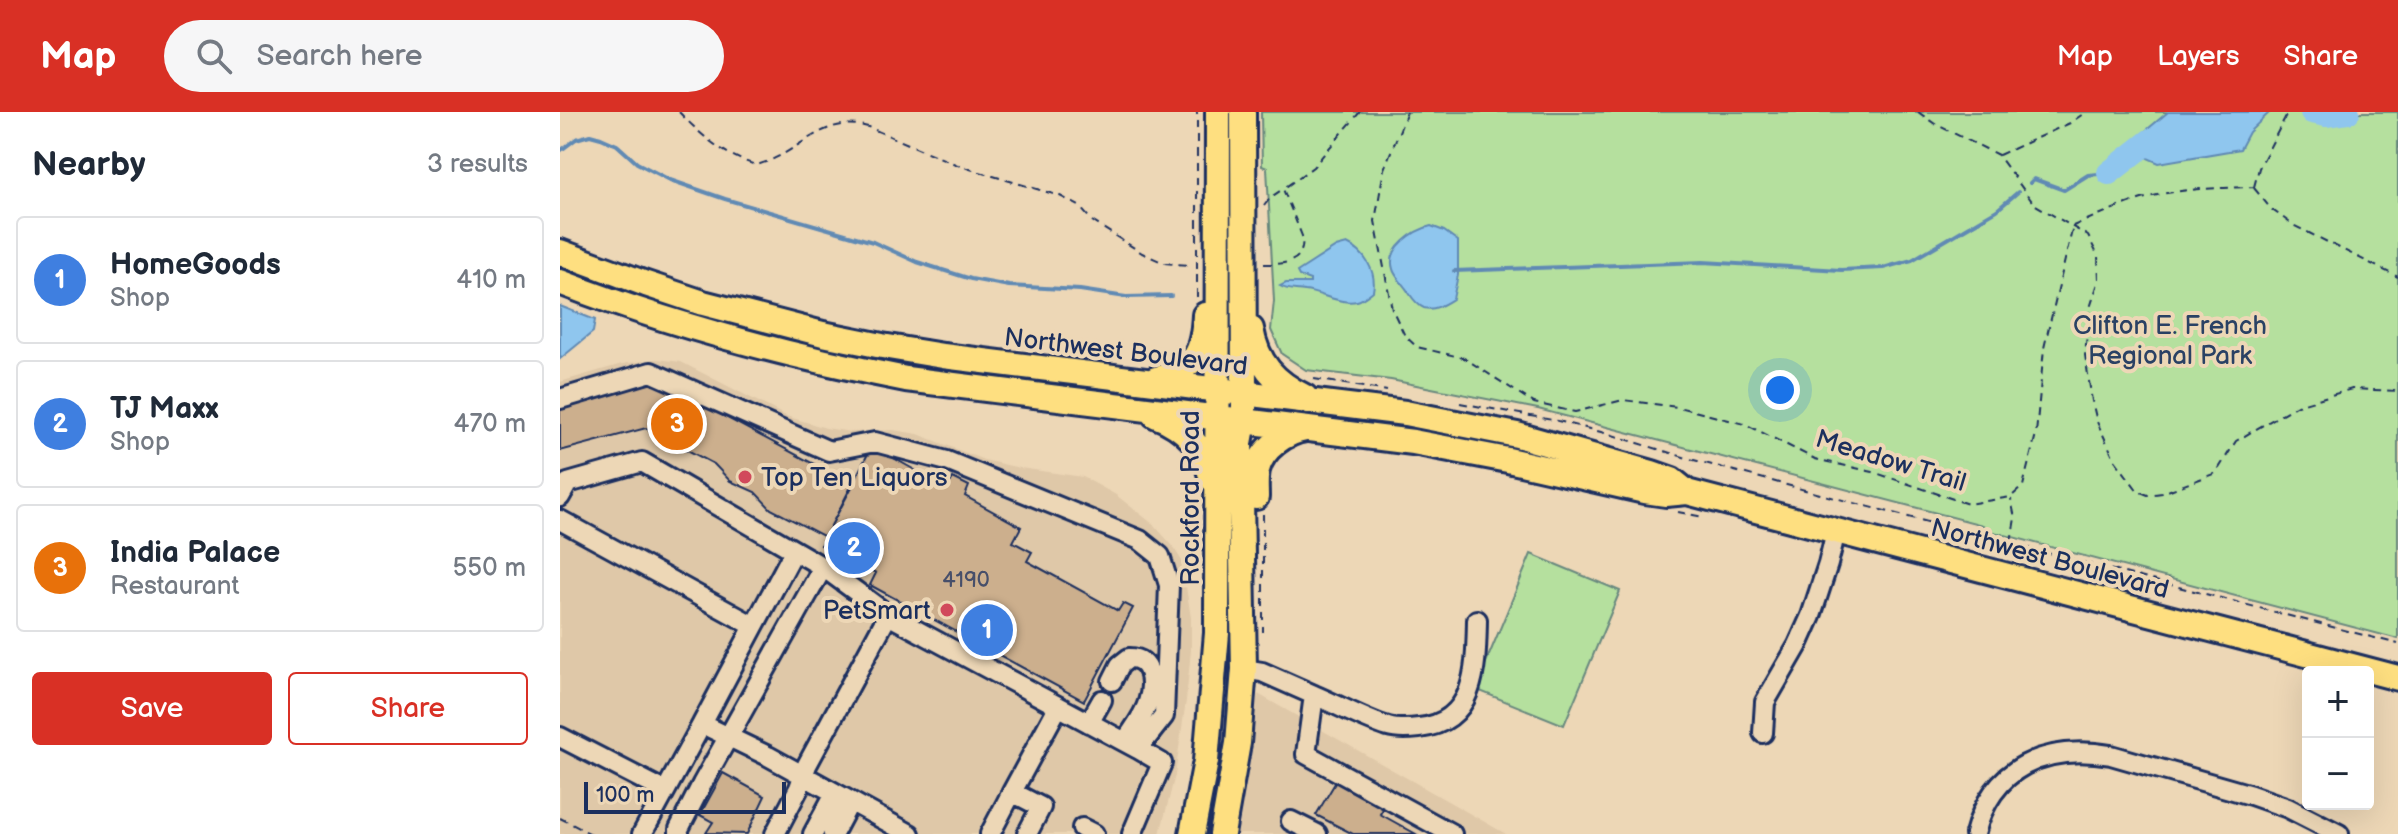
<!DOCTYPE html>
<html lang="en">
<head>
<meta charset="utf-8">
<style>
	body { margin:0; font-family:"Balsamiq Sans",sans-serif; background:#f6f6f7; color:#1f2937 }
	.controls { position:absolute; right:24px; bottom:24px; display:grid; overflow:hidden; border-radius:8px; box-shadow:0 8px 32px #0002 }
	.controls button { width:72px; height:72px; display:grid; place-items:center; padding:0; border:0; border-bottom:2px solid #e0e1e3; background:#fff; color:#1f2937; font:40px sans-serif }
	.scale { position:absolute; left:24px; bottom:20px; width:202px; box-sizing:border-box; padding-left:8px; border:4px solid #1b2f5e; border-top:0; font-size:22px; line-height:28px; white-space:nowrap; color:#1b2f5e; -webkit-text-stroke:6px #edd7b6; paint-order:stroke }
	.you { position:absolute; left:1220px; top:278px; width:28px; height:28px; margin:-20px; border:6px solid #fff; border-radius:50%; background:#1a73e8; box-shadow:0 0 0 12px #1a73e833 }
	.badge { display:grid; place-items:center; width:52px; height:52px; border-radius:50%; background:#d93025; color:#fff; font-size:26px; font-weight:700 }
	.pin { position:absolute; translate:-50% -50%; border:4px solid #fff; box-shadow:0 2px 8px #0006 }
	.list { margin:0; padding:0; list-style:none }
	h2 { display:flex; justify-content:space-between; align-items:center; height:104px; margin:0; padding:0 32px; font-size:34px }
	h2 small { font-size:26px; font-weight:400; color:#747a83 }
	.list li { display:grid; grid-template-columns:52px 1fr auto; gap:24px; align-items:center; box-sizing:border-box; height:128px; margin:0 16px 16px; padding:0 16px; border:2px solid #e0e1e3; border-radius:8px }
	.list b { display:block; font-size:30px; white-space:nowrap }
	.list p { margin:0; font-size:26px; white-space:nowrap; color:#747a83 }
	.list em { font-size:26px; font-style:normal; color:#747a83 }
	.actions { display:flex; gap:16px; padding:24px 32px }
	.actions a { flex:1; padding:18px 0; border:2px solid #d93025; border-radius:8px; text-align:center; font-size:28px; color:#d93025 }
	.actions .main { background:#d93025; color:#fff }
	.icon { flex:none; width:44px; height:44px; fill:none; stroke:currentColor; stroke-width:2; stroke-linecap:round; stroke-linejoin:round }
	.map { position:relative; flex:none; width:1838px; height:722px; overflow:hidden }
	header { display:flex; align-items:center; gap:48px; box-sizing:border-box; height:112px; padding:0 40px; background:#d93025; color:#fff }
	header strong { font-size:38px }
	nav { display:flex; gap:44px; margin-inline-start:auto; font-size:28px }
	.search { width:560px; height:72px; background:#f6f6f7; display:flex; align-items:center; gap:20px; box-sizing:border-box; padding:0 28px; border-radius:44px; color:#747a83; font-size:30px }
	main { display:flex }
	aside { flex:1; background:#fff }
	.map>svg:first-child { display:block }
</style>
</head>
<body>
<header>
<strong>Map</strong>
<div class="search"><svg class="icon" aria-label="search" viewBox="0 0 24 24"><circle cx="10" cy="10" r="6"/><path d="M15 15l6 6"/></svg>Search here</div>
<nav><a>Map</a><a>Layers</a><a>Share</a></nav>
</header>
<main>
<aside>
<h2>Nearby<small>3 results</small></h2>
<ul class="list">
<li><span class="badge" style="background:#3f7fe0">1</span><div><b>HomeGoods</b><p>Shop</p></div><em>410 m</em></li>
<li><span class="badge" style="background:#3f7fe0">2</span><div><b>TJ Maxx</b><p>Shop</p></div><em>470 m</em></li>
<li><span class="badge" style="background:#e8710a">3</span><div><b>India Palace</b><p>Restaurant</p></div><em>550 m</em></li>
</ul>
<div class="actions"><a class="main">Save</a><a>Share</a></div>
</aside>
<div class="map">
<svg width="1838" height="722" viewBox="0 0 1838 722">
	<rect width="100%" height="100%" fill="#edd7b6"/>
	<filter id="ink" filterUnits="userSpaceOnUse"><feTurbulence type="fractalNoise" baseFrequency=".0125" numOctaves="2"/><feDisplacementMap in="SourceGraphic" scale="16" xChannelSelector="R" yChannelSelector="G"/><feConvolveMatrix kernelMatrix="1 2 1 2 8 2 1 2 1" color-interpolation-filters="sRGB"/></filter>
	<g filter="url(#ink)">
		<path fill="#dfc8a8" d="M97,247L121,250L226,304L266,316L291,320L333,318L358,322L424,348L460,356L523,365L556,383L593,412L612,433L622,449L631,506V538L626,589L615,663L600,722H0V270L62,252Z
			M698,582L946,722H671Z"/>
		<path fill="#b5e09e" stroke="#68887e" stroke-width="2" d="M701,0H1838V527L1426,418L1423,413L978,297L831,268L746,258L722,242L711,218L714,189L707,56L702,54Z
			M971,442L1060,479L1004,613L915,577Z"/>
		<path fill="#8fc6ee" stroke="#618ab4" stroke-width="2" d="M1608,0H1710L1689,20L1680,37L1599,51L1581,43L1569,50L1558,42Z
			M871,114L884,119L898,129V163L893,187C885,192 874,199 864,196C856,193 851,184 847,178C843,172 834,163 833,157C826,136 855,118 871,114Z
			M787,132C805,140 817,160 813,179C809,182 802,188 797,189C781,193 761,181 745,179C736,177 728,179 720,174L726,171H750V168L739,164L737,160L776,135Z
			M0,194L35,208L33,220L0,247Z"/>
		<g fill="none" stroke-linecap="round" stroke-linejoin="round">
			<path stroke="#618ab4" stroke-width="4" d="M0,39L16,27L30,23L41,26L57,33L77,51L110,68L165,87L313,130L357,150L411,167L449,174L520,178L566,185L611,184
				M1470,71L1474,67L1504,78L1528,63L1549,61
				M894,159L1143,150L1281,158L1323,156L1352,148L1437,98L1458,80"/>
			<path stroke="#8fc6ee" stroke-width="24" d="M1752,0L1766,3L1788,0
				M1549,61L1591,28"/>
		</g>
		<path fill="#ccaf8d" stroke="#1b2f5e" stroke-width="2" d="M98,269L293,373L265,425L211,397L195,380L170,369L154,352L86,316L0,339V296Z
			M312,334L387,376L393,366L409,374L405,384L461,415L453,430L472,440L467,449L558,499L563,491L573,496L524,589L310,473L316,461L261,433Z
			M163,661L205,684L187,722L146,721L153,710L140,703Z
			M778,666L826,692L820,702L856,722H793L756,703Z"/>
		<g fill="none" stroke-linecap="round" stroke-linejoin="round">
			<defs>
				<path id="minor" d="M0,287L91,260L269,339L315,330L387,349L580,428L600,444L609,473L604,604L578,637L602,651L572,722
					M0,385L8,371L82,350L263,455L328,503L578,637
					M0,408L194,514
					M684,557L702,560L754,583L746,642L892,722
					M552,569L560,553L569,546C592,545 594,572 588,590C584,604 573,617 565,630
					M754,583C778,593 803,607 828,615C838,618 850,617 859,616C917,610 916,553 917,508
					M529,611L542,588
					M142,612L234,439
					M1203,621L1205,590L1238,533L1251,504L1268,452L1276,419
					M0,625L105,679
					M452,680L498,595
					M731,709L757,722
					M522,716L534,722
					M82,722L142,612L208,644L350,722
					M119,722V717L142,672L263,455
					M215,722L239,676L247,653L328,503
					M253,722L275,681
					M273,722L290,690
					M430,722L452,680L481,695L467,722
					M1415,722C1432,654 1486,632 1551,643L1691,683L1728,696L1779,722"/>
				<path id="major" d="M0,140L86,172L143,191L263,222L322,234L383,244L845,301L957,323L1092,361L1112,368L1127,380
					M0,170C113,214 228,244 346,267L853,330L948,348L1085,379L1106,382L1127,380L1838,566
					M691,217C697,251 714,270 745,285
					M596,267C635,256 643,243 645,203
					M595,303C626,315 644,335 652,367
					M696,385C696,377 695,367 697,358C702,336 726,320 746,317
					M632,722L646,649L657,521L658,0
					M662,722L678,631L684,557L680,331L684,309V281L683,0"/>
			</defs>
			<use href="#minor" stroke="#1b2f5e" stroke-width="24"/>
			<use href="#major" stroke="#1b2f5e" stroke-width="30"/>
			<path stroke="#1b2f5e" stroke-width="2" stroke-dasharray="8 6" stroke-linecap="butt" d="M119,0C142,24 164,44 196,53C239,43 260,2 308,15L400,54L500,84L519,94L532,109L582,141L604,151L628,153
				M847,0L824,57L815,109L832,197L845,224L857,235L904,246L974,291L1015,300L1063,288L1118,295L1185,312L1255,347L1313,360L1408,392L1451,385L1463,374L1476,322L1484,236L1513,114
				M1358,0L1375,12L1438,43L1474,92L1528,124L1538,144L1539,168L1529,199L1525,243L1532,289L1537,310L1555,348L1578,379L1588,383L1602,381L1656,361L1676,329L1737,293L1792,277L1838,279
				M1439,43L1510,11L1526,0
				M1694,75L1699,56L1728,0
				M1694,76L1711,97L1733,113L1838,165
				M704,94L711,85L723,77
				M1513,114C1543,101 1574,87 1607,81C1635,76 1665,76 1694,75
				M704,152C724,152 746,152 742,124L723,77L753,55L800,0
				M637,185V0
				M754,267L827,279
				M900,291L998,309L1049,322L1130,347L1260,382L1838,532
				M1118,400L1143,405
				M703,402V520
				M1451,430L1455,406L1451,387
				M0,706L31,722"/>
			<use href="#minor" stroke="#edd7b6" stroke-width="18"/>
			<use href="#major" stroke="#fedf80" stroke-width="24"/>
		</g>
	</g>
	<g fill="#d1495b" stroke="#edd7b6" stroke-width="3">
		<circle cx="185" cy="365" r="8"/>
		<circle cx="387" cy="498" r="8"/>
	</g>
	<g text-anchor="middle" stroke-width="8" stroke-linejoin="round" paint-order="stroke">
		<g font-size="22" fill="#474f6a">
			<text x="406" y="475">4190</text>
		</g>
		<g font-size="26" fill="#2a4164" stroke="#edd7b6">
			<text x="1610" y="222">Clifton E. French<tspan x="1610" dy="30">Regional Park</tspan></text>
		</g>
		<g font-size="26" fill="#1b2f5e" stroke="#edd7b6">
			<text transform="translate(566 239) rotate(7)" y="9">Northwest Boulevard</text>
			<text transform="translate(1331 348) rotate(17)" y="9">Meadow Trail</text>
			<text transform="translate(630 386) rotate(-90)" y="9">Rockford Road</text>
			<text transform="translate(1490 446) rotate(15)" y="9">Northwest Boulevard</text>
		</g>
		<g font-size="26" fill="#1b2f5e" stroke="#edd7b6" text-anchor="start">
			<text x="201" y="374">Top Ten Liquors</text>
			<text x="371" y="507" text-anchor="end">PetSmart</text>
		</g>
	</g>
</svg>
<div class="controls">
<button>+</button>
<button>−</button>
</div>
<div class="scale">100 m</div>
<div class="you"></div>
<div class="pin badge" style="left:427px;top:518px;background:#3f7fe0">1</div>
<div class="pin badge" style="left:294px;top:436px;background:#3f7fe0">2</div>
<div class="pin badge" style="left:117px;top:312px;background:#e8710a">3</div>
</div>
</main>
</body>
</html>
